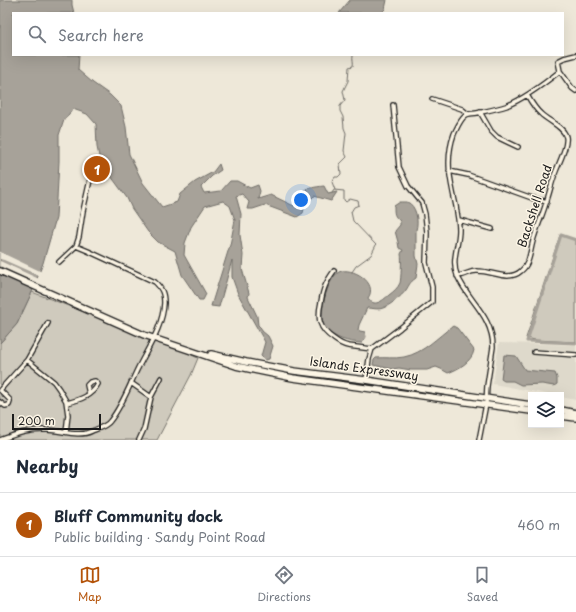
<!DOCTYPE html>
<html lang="en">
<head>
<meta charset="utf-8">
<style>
	body { margin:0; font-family:"Playpen Sans",sans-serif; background:#f2f2f3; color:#1f2937 }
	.controls { position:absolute; right:12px; bottom:12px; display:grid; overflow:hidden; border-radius:0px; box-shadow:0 4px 16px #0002 }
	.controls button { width:36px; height:36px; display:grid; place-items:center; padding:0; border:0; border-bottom:1px solid #e0e1e3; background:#fff; color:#1f2937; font:20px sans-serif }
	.scale { position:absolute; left:12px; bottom:10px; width:89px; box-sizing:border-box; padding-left:4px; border:2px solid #1c1c1c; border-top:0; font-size:11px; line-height:14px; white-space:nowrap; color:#1c1c1c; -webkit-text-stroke:3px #fcf5e5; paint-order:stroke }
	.you { position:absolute; left:301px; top:200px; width:14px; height:14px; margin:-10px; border:3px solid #fff; border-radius:50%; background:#1a73e8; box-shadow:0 0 0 6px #1a73e833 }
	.badge { display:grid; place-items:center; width:26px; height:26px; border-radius:50%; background:#b45309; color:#fff; font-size:13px; font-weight:700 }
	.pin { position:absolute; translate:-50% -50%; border:2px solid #fff; box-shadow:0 1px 4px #0006 }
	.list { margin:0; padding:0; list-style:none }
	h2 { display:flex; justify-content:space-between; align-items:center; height:52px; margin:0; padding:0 16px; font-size:17px }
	h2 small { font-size:13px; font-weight:400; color:#747a83 }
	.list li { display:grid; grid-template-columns:26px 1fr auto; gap:12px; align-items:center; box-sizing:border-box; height:64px; padding:0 16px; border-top:1px solid #e0e1e3 }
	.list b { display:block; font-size:15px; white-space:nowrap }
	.list p { margin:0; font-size:13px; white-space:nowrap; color:#747a83 }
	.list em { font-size:13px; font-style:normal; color:#747a83 }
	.icon { flex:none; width:22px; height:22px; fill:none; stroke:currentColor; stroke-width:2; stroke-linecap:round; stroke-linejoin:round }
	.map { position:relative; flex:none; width:576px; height:440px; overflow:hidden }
	.search { position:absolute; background:#fff; box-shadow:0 4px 16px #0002; left:12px; right:12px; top:12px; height:44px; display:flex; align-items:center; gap:10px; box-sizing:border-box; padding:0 14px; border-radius:0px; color:#747a83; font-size:15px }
	.sheet { height:116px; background:#fff }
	nav { display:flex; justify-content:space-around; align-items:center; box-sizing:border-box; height:56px; border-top:1px solid #e0e1e3; background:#fff; font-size:11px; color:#747a83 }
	nav a { display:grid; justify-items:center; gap:2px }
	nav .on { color:#b45309 }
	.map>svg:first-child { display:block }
</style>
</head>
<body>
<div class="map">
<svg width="576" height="440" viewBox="0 0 576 440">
	<rect width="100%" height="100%" fill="#eee8d9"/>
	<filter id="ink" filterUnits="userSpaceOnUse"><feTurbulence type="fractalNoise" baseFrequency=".025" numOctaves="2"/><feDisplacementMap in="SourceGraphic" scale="8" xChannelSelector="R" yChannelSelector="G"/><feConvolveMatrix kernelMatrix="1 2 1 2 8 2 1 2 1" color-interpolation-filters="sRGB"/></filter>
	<g filter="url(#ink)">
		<path fill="#ded9cb" d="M499,343L576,345V400L561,397V395H552L493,384Z"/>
		<path fill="#cfcabd" stroke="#76736c" d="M560,235L576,240V342L535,340L526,338Z
			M32,292L173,346L198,358L191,375L157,440H0V343L17,324Z"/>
		<path fill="#a7a299" stroke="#6f6c67" d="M0,0H72V5L74,13H13V55H79L78,70L93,83L110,95L121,106L126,127L129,154L143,183L162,207L177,202L180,194L195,182L213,172L219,164L221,170L212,176L201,187L204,193L221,191L230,181H237L250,188L258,185L260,191L258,199L271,195L294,206C303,190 305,188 324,186L328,194L337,192L331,201L314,196L305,205L303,213L297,217L265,205L253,209H247L249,202L242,194L236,196L241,214L240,235L243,255L242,269L249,293L248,297L257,316L258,325L261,328L262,331L268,336L273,346L269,359L265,360L261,356L265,342L238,294L232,277V260L219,307L211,306L230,245L235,220L230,206L223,201L205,206L191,227L185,243L184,255L206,294L203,300H199L182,275L175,251L158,242L148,232L132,209L127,198L100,161L97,147L96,124L87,114L73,109L64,120L59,135V161L56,218L43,263L32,292L17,324L0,343Z
			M350,0H387L385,9L381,13H339Z
			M400,202C401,202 405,202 407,202C416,205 419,221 416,230V256L418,264L416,278C409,283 410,284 406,290C402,296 389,306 383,308C378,310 372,308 367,308L359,325L358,330L360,331L365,332L366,337L362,343C348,342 335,339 325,328C317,318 327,278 339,272C352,266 379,283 368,298C374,308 382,301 389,295C393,292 398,288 400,283C401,280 402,258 401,254L403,250L399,248L398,242L395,231L400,225V221C394,216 394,214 394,206Z
			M453,326L457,328L474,350C472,362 458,369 448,373L441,369L436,367L427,370H411L399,368L392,369L373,365L374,360L376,358C385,357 394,359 404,357C424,353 437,337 453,326Z
			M504,355L516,356L525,370L555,373L557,378V384L554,386L542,384L521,385L513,381H504L501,379Z"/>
		<path fill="#eee8d9" d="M0,252L42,272L40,276L4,260L0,259Z
			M0,261L39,279L37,283L0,266Z"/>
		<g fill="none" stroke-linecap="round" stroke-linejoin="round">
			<path stroke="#6f6c67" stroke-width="1" d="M335,190L332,182L335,177H338L341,174L340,164L347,157L344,151L346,133L344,128L343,117L340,111V106L345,100L343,91L348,81L349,67L353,66C354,62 352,59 353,55
				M332,193L334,190L344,191V200L346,202L350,199L358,201L359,205L354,207L351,212L353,221L376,245L371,255L356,266L352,272"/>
			<path stroke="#a7a299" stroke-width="3" d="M576,240L561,235L527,341L576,343"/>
			<defs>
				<path id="street" d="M576,55L564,58L558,61L560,71L572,88L576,91
					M432,99L462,109L468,114
					M480,112L491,131L497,137L518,147
					M449,171L468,175L532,198L547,202
					M459,220L492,229
					M59,262L76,246L79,237L83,211L90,180
					M334,271C326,282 323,289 321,302C317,319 319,329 334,339C338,342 343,345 348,346C356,347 364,348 372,349
					M457,276C465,276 470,270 478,271C492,271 509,282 521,271C530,264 530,251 533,241C537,227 543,214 547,200C550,191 552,181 556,171C559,163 568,146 566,137C564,127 548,121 541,114C535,109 531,102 527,95
					M534,352L576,355
					M27,360L54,382L59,389L66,401L68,415L66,432
					M366,380L369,359L372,349L400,328L432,302V287L426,263L427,232L425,214L422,203L408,186L399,167L393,105
					M131,383L151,397
					M0,390L27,360L48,323
					M0,402L5,406L9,405L10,402V400L0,390
					M67,403C79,400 92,396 98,384L95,381L90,382L87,385L89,394
					M0,440C16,434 30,429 47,430C61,430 78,438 92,431C97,429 107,426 110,421C122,406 129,387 137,370C147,349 163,327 164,303C164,293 162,289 155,282L88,251L76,246
					M139,440L144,429L151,397L161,378
					M479,440L486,404L487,386L493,347C493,316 468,301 457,275C451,260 459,245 459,230C459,221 457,214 456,206C450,180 445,159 454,134C457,128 460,120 465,116C468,113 473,114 477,113C486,111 497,109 506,106C524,99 545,83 560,71"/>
				<path id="primary" d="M0,271L144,335L236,366L254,370L293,378L531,411
					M211,354L246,362L294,371L366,380L531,405
					M561,410L576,413
					M561,416L576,418"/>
			</defs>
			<use href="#street" stroke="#1c1c1c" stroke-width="6"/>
			<use href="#primary" stroke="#1c1c1c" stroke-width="8"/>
			<use href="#street" stroke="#fcf5e5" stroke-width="3.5"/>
			<use href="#primary" stroke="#fcf5e5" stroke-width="5.5"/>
		</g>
	</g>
	<g text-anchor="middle" stroke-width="3" stroke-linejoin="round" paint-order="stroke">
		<g font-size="12" fill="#1c1c1c" stroke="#fcf5e5">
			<text transform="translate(535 206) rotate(-72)" y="4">Backshell Road</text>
			<text transform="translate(364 369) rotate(8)" y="4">Islands Expressway</text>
		</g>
	</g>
</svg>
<div class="controls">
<button><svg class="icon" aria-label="layers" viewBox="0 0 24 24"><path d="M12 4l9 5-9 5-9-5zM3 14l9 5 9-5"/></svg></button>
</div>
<div class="scale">200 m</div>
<div class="you"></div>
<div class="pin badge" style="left:97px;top:169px">1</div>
<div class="search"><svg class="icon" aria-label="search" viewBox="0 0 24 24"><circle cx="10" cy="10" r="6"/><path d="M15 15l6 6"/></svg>Search here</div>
</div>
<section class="sheet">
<h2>Nearby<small></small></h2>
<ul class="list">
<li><span class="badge">1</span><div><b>Bluff Community dock</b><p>Public building · Sandy Point Road</p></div><em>460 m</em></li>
</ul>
</section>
<nav>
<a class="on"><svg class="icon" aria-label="map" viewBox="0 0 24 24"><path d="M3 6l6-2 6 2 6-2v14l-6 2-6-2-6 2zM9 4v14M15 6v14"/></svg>Map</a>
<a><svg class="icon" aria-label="directions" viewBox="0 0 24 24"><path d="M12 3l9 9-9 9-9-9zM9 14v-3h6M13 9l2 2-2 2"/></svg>Directions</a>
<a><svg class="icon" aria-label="saved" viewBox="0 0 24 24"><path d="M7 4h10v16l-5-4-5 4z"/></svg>Saved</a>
</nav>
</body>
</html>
